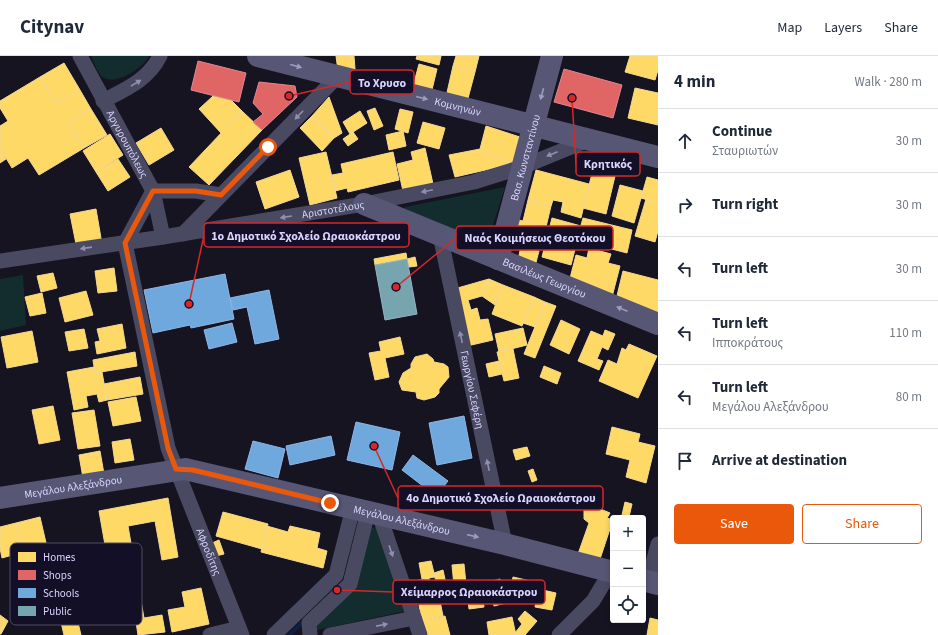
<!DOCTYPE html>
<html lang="en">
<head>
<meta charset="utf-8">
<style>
	body { margin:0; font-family:"Source Sans 3",sans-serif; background:#f2f2f3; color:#1f2937 }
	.controls { position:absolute; right:12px; bottom:12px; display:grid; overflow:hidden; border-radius:4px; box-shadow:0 2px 6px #0003 }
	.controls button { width:36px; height:36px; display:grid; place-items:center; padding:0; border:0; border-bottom:1px solid #e0e1e3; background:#fff; color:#1f2937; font:20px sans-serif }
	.stop { position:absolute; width:12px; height:12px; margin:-9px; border:3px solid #ea580c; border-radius:50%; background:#fff }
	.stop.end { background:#ea580c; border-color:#fff; box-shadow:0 1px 4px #0008 }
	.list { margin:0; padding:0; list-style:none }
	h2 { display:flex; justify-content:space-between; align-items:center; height:52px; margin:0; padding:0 16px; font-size:17px }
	h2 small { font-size:13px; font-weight:400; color:#747a83 }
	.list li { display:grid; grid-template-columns:26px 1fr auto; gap:12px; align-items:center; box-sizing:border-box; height:64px; padding:0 16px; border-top:1px solid #e0e1e3 }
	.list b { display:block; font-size:15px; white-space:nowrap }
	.list p { margin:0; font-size:13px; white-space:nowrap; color:#747a83 }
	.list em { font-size:13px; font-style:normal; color:#747a83 }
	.actions { display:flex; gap:8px; padding:12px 16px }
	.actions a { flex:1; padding:9px 0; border:1px solid #ea580c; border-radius:4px; text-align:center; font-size:14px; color:#ea580c }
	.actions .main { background:#ea580c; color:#fff }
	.icon { flex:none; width:22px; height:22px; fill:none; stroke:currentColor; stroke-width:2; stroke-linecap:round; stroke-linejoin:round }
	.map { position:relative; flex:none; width:658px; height:579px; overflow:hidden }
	header { display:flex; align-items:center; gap:24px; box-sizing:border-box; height:56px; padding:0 20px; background:#fff; border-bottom:1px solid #e0e1e3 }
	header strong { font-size:19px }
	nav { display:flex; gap:22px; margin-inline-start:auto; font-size:14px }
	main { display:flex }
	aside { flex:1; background:#fff }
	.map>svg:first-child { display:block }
</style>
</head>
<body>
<header>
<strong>Citynav</strong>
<nav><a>Map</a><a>Layers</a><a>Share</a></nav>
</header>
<main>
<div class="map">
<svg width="658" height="579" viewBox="0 0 658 579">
	<rect width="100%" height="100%" fill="#161421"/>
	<path fill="#132c2d" d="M91,0H149C143,12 117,29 104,22C97,18 94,6 91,0Z
		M505,131L487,188L403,153L405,151Z
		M23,219L26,269L0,275V223Z
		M377,471L406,555L317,574V568L356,529L371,472Z"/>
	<path fill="#ffd966" stroke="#f4d894" d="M336,0H354L355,13L338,15Z
		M417,0H441L439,9L416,3Z
		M456,0H479L475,16L453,10Z
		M630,0H658V14L655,24L625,16Z
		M64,7L80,34L57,48L40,21Z
		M419,8L437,13L430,42L411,38Z
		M453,10L475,16L467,46L446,41Z
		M40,21L57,48L80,34L91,53L68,67L84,92L39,119L28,102L12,112L0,92V70L8,65L0,52V45Z
		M635,32L658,37V69L628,62Z
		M213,40L230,43L242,55L221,77L199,53Z
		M329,41L342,77L334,82L312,60Z
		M375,52L383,70L374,74L367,55Z
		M91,53L107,79L84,92L68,67Z
		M400,53L413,56L408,77L395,73Z
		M242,55L262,74L209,129L189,111Z
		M360,55L367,67L350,78L343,66Z
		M312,60L334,82L322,95L300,72Z
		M423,66L445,72L439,93L417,87Z
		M486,70L523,82L512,108L480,93Z
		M161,72L174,94L149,109L136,87Z
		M403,75L406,90L389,94L386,79Z
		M353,76L358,83L348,90L343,83Z
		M110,78L123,99L96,116L83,95Z
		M0,92L6,103L0,107Z
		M425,92L433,128L403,135L397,108L413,104L411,96Z
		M480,93L512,108L455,121L449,99Z
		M326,96L337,142L310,149L299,102Z
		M393,96L399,124L348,136L347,132L335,135L332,119L343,117L341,108Z
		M118,103L130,121L108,135L96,116Z
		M290,114L299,141L265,153L256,126Z
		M536,114L589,128L581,162L561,156L563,146L553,144L551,150L528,144Z
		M593,114L615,120L606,158L583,152Z
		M647,121L658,124V147L641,142Z
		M620,129L643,135L634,167L612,160Z
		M646,143L658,147V175L655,186L635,180Z
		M528,144L551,150L546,171L523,165Z
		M96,153L102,188L77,193L70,158Z
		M552,162L581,170L571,209L542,201Z
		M583,162L632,174L627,197L577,184Z
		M519,164L540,169L534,193L513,188Z
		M521,190L539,195L534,214L517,209Z
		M589,192L611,198L608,207L620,210L612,241L568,230L576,199L587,202Z
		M406,197L407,203L375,209L374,203Z
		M415,201L417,210L409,211L407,203Z
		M114,212L117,235L98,237L95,215Z
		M623,215L658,224V258L615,248Z
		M53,217L57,232L41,236L37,220Z
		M489,223L503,229L495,249L482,240Z
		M489,223L482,240L468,244L471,254L477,252L480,264L488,263L493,284L467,290L454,233Z
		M503,229L534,241L522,270L492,258Z
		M86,235L93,259L65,266L59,242Z
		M42,237L46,257L30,260L25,241Z
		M534,241L545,246L535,271L523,267Z
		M545,246L556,250L535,302L524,298Z
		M561,264L580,273L569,298L550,289Z
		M122,268L126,292L97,298L95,286L100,285L97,273Z
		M523,272L527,289L499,296L495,278Z
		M84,273L88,292L69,295L65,276Z
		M605,274L615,278L608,294L602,291L597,303L603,305L599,314L578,305L591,275L603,280Z
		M32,275L38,306L7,312L1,281Z
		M400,281L404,298L385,302L389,321L375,324L369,297L381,295L379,286Z
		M629,288L657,300L638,342L599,325L608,304L617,308L622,292L626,294Z
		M513,293L519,322L504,325L497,296Z
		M135,296L137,310L95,317L93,304Z
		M427,298L433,303L434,306L444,308L448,311L449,321L439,333V337L435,341L424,344L417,342L416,336L402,334L399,326L403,317L411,312V308L415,301Z
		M499,305L502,318L489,321L486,308Z
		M544,310L561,317L557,328L540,321Z
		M94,311L95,317L102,316L107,344L99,346L97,338L86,340L88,351L74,354L67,316Z
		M140,321L143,338L107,344L104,328Z
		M136,341L141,365L113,370L108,346Z
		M53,350L60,384L39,388L32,354Z
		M94,354L100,390L78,393L72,357Z
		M612,371L640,378L638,386L655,390L646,427L626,421L630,404L606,398Z
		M130,383L134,404L115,407L112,386Z
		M527,391L530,400L516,404L513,394Z
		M100,395L104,418L83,422L79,399Z
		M533,413L537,424L532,426L528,415Z
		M168,442L178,501L162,504L155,465L128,470L144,562L162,559L165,576L138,579L136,566L119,568L99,455Z
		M625,446L632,448L629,461L622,459Z
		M595,447L600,448L598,452L610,457L607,462L613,464L599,506L578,498L589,467L584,463V454L587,450Z
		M223,456L268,468L262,493L216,480Z
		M40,461L47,491L23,496L16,467Z
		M16,467L23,496L2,502L0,492V471Z
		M267,470L288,476L290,470L320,477L317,492L327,495L323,512L261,496Z
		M219,484L224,498L216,500L212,487Z
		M431,505L435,521L422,523L419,507Z
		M464,508L467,538L455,540L452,509Z
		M443,514L450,546L441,548L434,517Z
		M513,521L535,526L531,545L509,540Z
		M429,522L432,539L410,543L406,527Z
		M500,523L506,547L494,550L488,526Z
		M481,526L484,551L469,553L466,528Z
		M201,532L209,568L172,576L168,554L185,551L182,536Z
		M538,533L556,537L552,554L535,551Z
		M72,542L81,579H64L60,562L54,564L50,548Z
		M440,545L443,560L422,565L419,549Z
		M525,555L537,565L525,579H516L515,577L522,568L518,563Z
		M0,559L8,565L1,578H0Z
		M445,560L450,579H426L422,565Z
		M512,561L516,579H489L487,566Z
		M650,562L658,564V579H647Z"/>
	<path fill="#e06666" stroke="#de8794" d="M198,5L246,17L239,46L191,34Z
		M564,13L622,29L613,62L554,46Z
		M259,26L295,30L297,41L262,74L253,66L263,58L253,47Z"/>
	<path fill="#6fa8dc" stroke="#8fb5e6" d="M225,218L234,263L191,272L190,269L153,277L144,234Z
		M269,234L279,283L255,288L247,251L233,254L230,242Z
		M232,267L237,286L209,293L204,274Z
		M464,360L472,402L437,409L429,367Z
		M356,366L400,376L392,414L347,404Z
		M331,380L335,399L290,409L286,390Z
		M253,385L285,393L278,422L245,413Z
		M413,399L448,425L436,440L402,414Z"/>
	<path fill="#76a5af" stroke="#94b3c7" d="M407,203L417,258L385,264L375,209Z"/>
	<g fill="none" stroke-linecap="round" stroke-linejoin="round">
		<path stroke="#0d2144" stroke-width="4" d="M289,579L305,564"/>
		<g stroke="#4a4962" stroke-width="15">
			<path id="s1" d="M80,0L153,135L163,181"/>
			<path d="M103,45C126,33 148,24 160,0"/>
			<path d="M183,178L337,21"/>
			<path id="s2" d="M440,179L505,488"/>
			<path id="s3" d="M125,187L168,392L242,579"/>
			<path d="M125,187L153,135H196L221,139"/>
			<path id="s4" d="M0,205L163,181L364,148L474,126L522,111L588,84"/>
			<path d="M379,458L420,579"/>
			<path d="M648,525L658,488"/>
			<path d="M210,579L239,572"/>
			<path d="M274,579L336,519L353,452"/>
			<path d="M310,579L309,567L350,528L368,456"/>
			<path d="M330,579L414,562"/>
			<path d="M559,579L593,545L611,515"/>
		</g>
		<g stroke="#575674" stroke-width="22">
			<path id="s5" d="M258,0L658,101"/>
			<path id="s6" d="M364,148L658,268"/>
			<path id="s7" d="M498,203L552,0"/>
			<path id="s8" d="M0,442L185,413L505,488L613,516"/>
			<path d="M643,524L658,528"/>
		</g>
	</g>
	<defs><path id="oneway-solid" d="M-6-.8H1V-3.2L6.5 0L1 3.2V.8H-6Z"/></defs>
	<g fill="#9e9bc0">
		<use href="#oneway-solid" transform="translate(296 10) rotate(15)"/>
		<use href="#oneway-solid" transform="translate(542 38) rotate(105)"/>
		<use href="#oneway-solid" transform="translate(422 42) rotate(14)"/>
		<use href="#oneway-solid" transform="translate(622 253) rotate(-158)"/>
		<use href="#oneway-solid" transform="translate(473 480) rotate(13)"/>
	</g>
	<g fill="#928eb0">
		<use href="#oneway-solid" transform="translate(136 27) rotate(-31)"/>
		<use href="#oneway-solid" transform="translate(299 59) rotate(134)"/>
		<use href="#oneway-solid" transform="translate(552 98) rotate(157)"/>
		<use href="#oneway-solid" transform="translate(427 135) rotate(168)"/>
		<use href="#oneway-solid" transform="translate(286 161) rotate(171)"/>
		<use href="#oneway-solid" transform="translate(86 192) rotate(172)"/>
		<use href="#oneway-solid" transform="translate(461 281) rotate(-102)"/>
		<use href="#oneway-solid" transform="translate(488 409) rotate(-102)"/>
		<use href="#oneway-solid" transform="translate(391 495) rotate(71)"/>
		<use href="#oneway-solid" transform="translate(382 569) rotate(-11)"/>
	</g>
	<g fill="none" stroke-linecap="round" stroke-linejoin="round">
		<path stroke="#ea580c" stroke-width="5" d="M268,91L221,139L196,135H153L125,187L168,392L176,413L193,414L330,447"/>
	</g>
	<g text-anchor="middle" stroke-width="4" stroke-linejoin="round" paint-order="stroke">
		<g font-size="11" fill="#d9d4ff" stroke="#130f26">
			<text dy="4" stroke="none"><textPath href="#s5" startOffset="206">Κομνηνών</textPath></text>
			<text dy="4" stroke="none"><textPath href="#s1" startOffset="100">Αργυρουπόλεως</textPath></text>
			<text dy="4" stroke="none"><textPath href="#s7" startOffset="105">Βασ. Κωνσταντίνου</textPath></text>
			<text dy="4" stroke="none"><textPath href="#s4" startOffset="337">Αριστοτέλους</textPath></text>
			<text dy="4" stroke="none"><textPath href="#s6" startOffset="195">Βασιλέως Γεωργίου</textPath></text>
			<text dy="4" stroke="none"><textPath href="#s2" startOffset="158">Γεωργίου Σεφέρη</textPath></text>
			<text dy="4" stroke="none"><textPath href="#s8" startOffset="74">Μεγάλου Αλεξάνδρου</textPath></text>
			<text dy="4" stroke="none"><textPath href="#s8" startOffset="410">Μεγάλου Αλεξάνδρου</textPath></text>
			<text dy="4" stroke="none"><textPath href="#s3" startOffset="321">Αφροδίτης</textPath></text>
		</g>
	</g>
	<rect x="10" y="487" width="132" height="82" rx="6" fill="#130f26" stroke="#4e4a67" stroke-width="1"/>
	<rect x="18" y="496" width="18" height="10" fill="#ffd966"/>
	<rect x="18" y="514" width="18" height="10" fill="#e06666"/>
	<rect x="18" y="532" width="18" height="10" fill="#6fa8dc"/>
	<rect x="18" y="550" width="18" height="10" fill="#76a5af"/>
	<g font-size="11" fill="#d9d4ff">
		<text x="43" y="505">Homes</text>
		<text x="43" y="523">Shops</text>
		<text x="43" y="541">Schools</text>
		<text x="43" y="559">Public</text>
	</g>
	<path fill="none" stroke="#d62828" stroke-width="1.5" d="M289 40L350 26M572 42L576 108M189 248L204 179M396 231L456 182M374 390L398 442M337 534L393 536"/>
	<g fill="#d62828" stroke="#130f26" stroke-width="1.5">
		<circle cx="289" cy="40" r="4"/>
		<circle cx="572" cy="42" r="4"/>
		<circle cx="189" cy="248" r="4"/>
		<circle cx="396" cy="231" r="4"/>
		<circle cx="374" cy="390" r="4"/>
		<circle cx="337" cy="534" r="4"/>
	</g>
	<g fill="#130f26" stroke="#d62828" stroke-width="1.5">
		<rect x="350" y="14" width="64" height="24" rx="4"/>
		<rect x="576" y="96" width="64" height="24" rx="4"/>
		<rect x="204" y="167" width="205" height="24" rx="4"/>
		<rect x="456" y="170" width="157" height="24" rx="4"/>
		<rect x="398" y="430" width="205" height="24" rx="4"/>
		<rect x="393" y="524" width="152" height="24" rx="4"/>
	</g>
	<g font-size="12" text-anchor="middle" font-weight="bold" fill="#d9d4ff">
		<text x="382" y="31">Το Χρυσο</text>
		<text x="608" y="112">Κρητικός</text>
		<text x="306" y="184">1ο Δημοτικό Σχολείο Ωραιοκάστρου</text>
		<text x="535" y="186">Ναός Κοιμήσεως Θεοτόκου</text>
		<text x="501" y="446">4ο Δημοτικό Σχολείο Ωραιοκάστρου</text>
		<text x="469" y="540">Χείμαρρος Ωραιοκάστρου</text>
	</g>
</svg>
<div class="controls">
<button>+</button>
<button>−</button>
<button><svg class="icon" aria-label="locate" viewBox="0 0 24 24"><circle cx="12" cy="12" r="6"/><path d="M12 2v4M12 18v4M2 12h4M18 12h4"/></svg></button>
</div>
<div class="stop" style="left:268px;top:91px"></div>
<div class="stop end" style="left:330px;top:447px"></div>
</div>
<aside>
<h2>4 min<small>Walk · 280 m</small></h2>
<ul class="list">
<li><svg class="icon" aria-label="ahead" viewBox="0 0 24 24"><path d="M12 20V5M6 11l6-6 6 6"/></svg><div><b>Continue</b><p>Σταυριωτών</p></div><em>30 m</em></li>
<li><svg class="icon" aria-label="right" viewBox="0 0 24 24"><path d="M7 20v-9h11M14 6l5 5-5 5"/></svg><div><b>Turn right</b></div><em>30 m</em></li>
<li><svg class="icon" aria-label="left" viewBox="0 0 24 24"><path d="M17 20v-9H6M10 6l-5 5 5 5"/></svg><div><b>Turn left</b></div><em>30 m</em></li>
<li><svg class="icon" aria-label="left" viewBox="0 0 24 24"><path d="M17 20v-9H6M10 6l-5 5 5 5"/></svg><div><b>Turn left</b><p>Ιπποκράτους</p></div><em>110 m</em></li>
<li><svg class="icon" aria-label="left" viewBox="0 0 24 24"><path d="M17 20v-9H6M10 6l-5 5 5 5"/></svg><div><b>Turn left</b><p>Μεγάλου Αλεξάνδρου</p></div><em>80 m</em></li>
<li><svg class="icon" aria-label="arrive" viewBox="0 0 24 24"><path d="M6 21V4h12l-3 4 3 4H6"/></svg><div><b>Arrive at destination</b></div></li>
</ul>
<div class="actions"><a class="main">Save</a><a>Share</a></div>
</aside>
</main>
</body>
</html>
